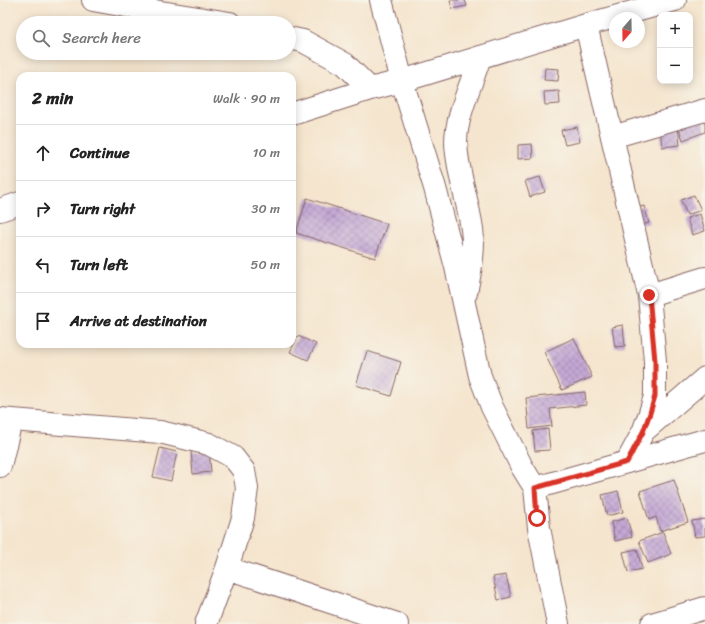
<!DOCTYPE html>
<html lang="en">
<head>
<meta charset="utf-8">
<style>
	body { margin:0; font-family:Sriracha,sans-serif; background:#f6f6f6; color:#222 }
	.controls { position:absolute; right:12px; top:12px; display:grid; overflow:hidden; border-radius:8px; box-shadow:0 2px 10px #0003 }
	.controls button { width:36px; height:36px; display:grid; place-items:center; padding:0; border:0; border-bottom:1px solid #e0e0e0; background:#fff; color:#222; font:20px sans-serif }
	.compass { position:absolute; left:609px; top:12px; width:36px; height:36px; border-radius:50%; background:#fff; box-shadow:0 2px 10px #0003; rotate:200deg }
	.stop { position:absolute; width:12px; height:12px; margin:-9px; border:3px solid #d93025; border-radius:50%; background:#fff }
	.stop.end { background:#d93025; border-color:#fff; box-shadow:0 1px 4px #0008 }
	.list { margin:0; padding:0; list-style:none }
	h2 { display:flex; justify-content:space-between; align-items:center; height:52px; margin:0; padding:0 16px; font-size:17px }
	h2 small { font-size:13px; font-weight:400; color:#767676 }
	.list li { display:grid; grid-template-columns:26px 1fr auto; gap:12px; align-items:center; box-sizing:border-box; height:56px; padding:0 16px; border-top:1px solid #e0e0e0 }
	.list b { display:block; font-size:15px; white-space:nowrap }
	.list em { font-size:13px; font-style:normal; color:#767676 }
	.icon { flex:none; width:22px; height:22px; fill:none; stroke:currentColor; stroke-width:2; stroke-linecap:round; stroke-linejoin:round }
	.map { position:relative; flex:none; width:705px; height:624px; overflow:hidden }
	.search { position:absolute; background:#fff; box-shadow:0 2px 10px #0003; left:16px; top:16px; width:280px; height:44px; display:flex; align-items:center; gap:10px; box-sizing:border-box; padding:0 14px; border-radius:22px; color:#767676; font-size:15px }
	.panel { position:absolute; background:#fff; box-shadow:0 2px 10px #0003; left:16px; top:72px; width:280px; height:276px; border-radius:12px }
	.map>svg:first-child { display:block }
</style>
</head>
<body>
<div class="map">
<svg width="705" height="624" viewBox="0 0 705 624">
	<defs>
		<pattern id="building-cross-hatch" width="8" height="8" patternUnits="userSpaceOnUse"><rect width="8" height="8" fill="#c4a9d5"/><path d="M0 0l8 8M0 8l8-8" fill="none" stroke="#a189ad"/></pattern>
	</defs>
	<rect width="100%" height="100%" fill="#f7f3e8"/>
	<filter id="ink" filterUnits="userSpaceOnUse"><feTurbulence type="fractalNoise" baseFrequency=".025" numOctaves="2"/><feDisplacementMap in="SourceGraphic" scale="8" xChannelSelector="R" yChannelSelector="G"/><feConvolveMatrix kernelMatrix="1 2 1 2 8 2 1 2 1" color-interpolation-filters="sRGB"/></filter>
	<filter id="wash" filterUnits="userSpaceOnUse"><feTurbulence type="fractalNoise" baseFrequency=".012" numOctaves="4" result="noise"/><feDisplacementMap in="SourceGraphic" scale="16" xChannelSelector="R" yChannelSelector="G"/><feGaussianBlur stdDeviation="0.9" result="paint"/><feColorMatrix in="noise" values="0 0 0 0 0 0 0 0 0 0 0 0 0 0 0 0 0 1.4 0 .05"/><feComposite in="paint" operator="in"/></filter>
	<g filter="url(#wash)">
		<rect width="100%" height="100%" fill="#f5e5ce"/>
		<g id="blocks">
			<path fill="url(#building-cross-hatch)" d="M450,0H465L467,6L452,9Z
				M545,68L559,69L558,81L544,80Z
				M559,91L560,104L545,105L544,92Z
				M701,114L705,124V132L683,140L677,123Z
				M678,126L680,145L662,147L660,128Z
				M577,127L580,142L565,145L561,130Z
				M532,144L533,158L518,159V145Z
				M540,177L545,192L530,197L525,181Z
				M694,195L701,210L687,215L681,200Z
				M307,198L387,224L375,258L296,233Z
				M644,206L649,223L634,227L630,210Z
				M700,214L705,231L692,235L687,218Z
				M623,325L625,346L615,347L612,327Z
				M298,336L316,344L308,360L290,352Z
				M574,338L592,377L562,390L544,352Z
				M367,351L401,362L391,396L356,385Z
				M585,392L586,405L550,409L552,426L529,429L526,398Z
				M548,429L550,450L535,451L533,431Z
				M160,448L177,452L171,481L153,477Z
				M209,450L211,472L193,474L191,451Z
				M674,480L688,522L660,531L656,517L649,520L640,491Z
				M618,491L623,512L607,516L602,495Z
				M627,518L632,537L615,541L611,522Z
				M705,519V536L695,537L692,521Z
				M663,532L671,554L648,563L639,541Z
				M637,549L642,569L628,572L623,552Z
				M506,575L511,597L498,600L493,577Z"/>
		</g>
	</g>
	<g filter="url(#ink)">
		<use href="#blocks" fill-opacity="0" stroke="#866464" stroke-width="1"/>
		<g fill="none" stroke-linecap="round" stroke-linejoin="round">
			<defs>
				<path id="minor" d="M93,0L148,10L230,23
					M381,0L402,81L435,188L456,267L480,376L492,407L522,467L535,488L539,528L558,624
					M586,25L649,295L655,361V396L650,413L643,432L627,462
					M289,38L303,41L345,64L370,89
					M292,114L370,89L402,81L586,25L675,0
					M612,137L705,110
					M0,210L20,203
					M466,293C470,272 475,251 472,229C468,200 457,172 456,142C456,116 472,83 480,57
					M649,295L705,278
					M0,419L160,432L209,444L233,457L244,471L247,488L243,518L227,568L206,624
					M645,430L705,378
					M0,466L11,421
					M535,488L705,440
					M227,568L397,624
					M652,624L705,608"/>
			</defs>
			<use href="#minor" stroke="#866464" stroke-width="24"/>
			<use href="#minor" stroke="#fff" stroke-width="22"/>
		</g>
	</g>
	<g fill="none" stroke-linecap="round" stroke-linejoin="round" filter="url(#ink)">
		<path stroke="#d93025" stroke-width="5" d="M537,518L535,488L627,462L643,432L650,413L655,396V361L649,295"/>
	</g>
</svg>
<div class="controls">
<button>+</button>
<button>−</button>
</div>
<svg class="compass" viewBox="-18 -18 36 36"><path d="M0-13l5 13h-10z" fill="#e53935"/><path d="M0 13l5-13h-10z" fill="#767676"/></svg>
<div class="stop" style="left:537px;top:518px"></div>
<div class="stop end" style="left:649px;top:295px"></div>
<div class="search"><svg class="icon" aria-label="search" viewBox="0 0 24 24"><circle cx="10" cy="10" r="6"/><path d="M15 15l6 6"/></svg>Search here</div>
<section class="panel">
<h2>2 min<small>Walk · 90 m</small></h2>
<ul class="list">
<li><svg class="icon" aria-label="ahead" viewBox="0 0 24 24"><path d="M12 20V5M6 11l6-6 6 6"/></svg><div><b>Continue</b></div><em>10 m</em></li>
<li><svg class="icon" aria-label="right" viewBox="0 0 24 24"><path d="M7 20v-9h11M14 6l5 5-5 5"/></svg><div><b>Turn right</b></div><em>30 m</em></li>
<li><svg class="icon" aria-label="left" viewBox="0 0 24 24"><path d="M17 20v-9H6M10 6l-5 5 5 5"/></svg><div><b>Turn left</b></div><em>50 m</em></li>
<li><svg class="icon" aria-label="arrive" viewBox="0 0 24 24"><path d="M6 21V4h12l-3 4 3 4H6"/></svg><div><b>Arrive at destination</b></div></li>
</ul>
</section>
</div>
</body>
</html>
